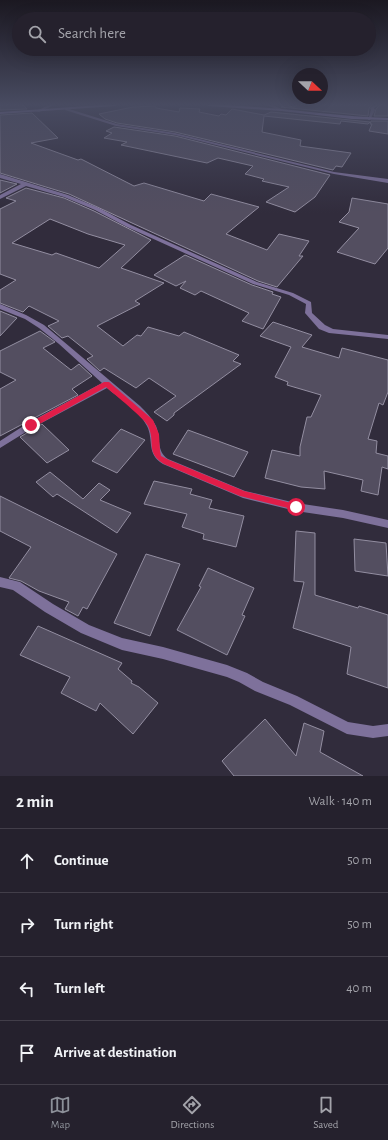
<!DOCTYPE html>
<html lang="en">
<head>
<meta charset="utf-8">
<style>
	body { margin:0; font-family:"Alegreya Sans",sans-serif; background:#312e39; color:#f1f3f6 }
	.compass { position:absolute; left:292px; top:68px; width:36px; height:36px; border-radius:50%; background:#25212d; box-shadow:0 4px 16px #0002; rotate:112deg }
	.stop { position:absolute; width:12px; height:12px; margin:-9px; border:3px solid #e11d48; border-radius:50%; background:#fff }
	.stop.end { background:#e11d48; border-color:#fff; box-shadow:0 1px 4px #0008 }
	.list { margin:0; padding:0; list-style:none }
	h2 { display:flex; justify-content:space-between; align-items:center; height:52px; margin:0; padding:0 16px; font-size:17px }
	h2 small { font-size:13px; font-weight:400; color:#a3a3aa }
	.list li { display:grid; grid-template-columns:26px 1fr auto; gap:12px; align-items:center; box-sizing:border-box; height:64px; padding:0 16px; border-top:1px solid #423e49 }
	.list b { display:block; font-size:15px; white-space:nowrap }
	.list em { font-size:13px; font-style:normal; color:#a3a3aa }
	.icon { flex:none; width:22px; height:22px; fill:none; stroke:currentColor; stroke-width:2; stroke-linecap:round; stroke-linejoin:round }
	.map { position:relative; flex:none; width:388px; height:776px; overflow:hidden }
	.search { position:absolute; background:#25212d; box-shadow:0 4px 16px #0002; left:12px; right:12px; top:12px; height:44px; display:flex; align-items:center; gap:10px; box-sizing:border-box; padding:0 14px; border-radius:22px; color:#a3a3aa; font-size:15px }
	.sheet { height:308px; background:#25212d }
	nav { display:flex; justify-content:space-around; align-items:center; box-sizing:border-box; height:56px; border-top:1px solid #423e49; background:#25212d; font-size:11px; color:#a3a3aa }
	nav a { display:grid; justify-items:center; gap:2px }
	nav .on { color:#8c9099 }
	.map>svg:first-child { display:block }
</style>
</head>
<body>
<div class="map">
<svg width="388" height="776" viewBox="0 0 388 776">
	<rect width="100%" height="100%" fill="#312c3c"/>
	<path fill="#534e60" stroke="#938ea1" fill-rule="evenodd" d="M0,105H23L27,109L0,110Z
		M286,105L293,107L297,105H372L369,108L368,116L281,107Z
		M380,105H388V116H374L376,109Z
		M155,106L156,108L179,112L180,108L200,109L199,112L219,116L221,114L226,115L232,109L264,115L271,112L370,122L368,124L341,121L340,124L264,116L262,132L301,140L300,146L351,153L342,167L336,166L333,170L175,132L117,123L105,119L99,114L133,107Z
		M32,113L58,138L31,143L78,160L81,159L134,186L144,183L204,201L211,194L259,207L226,234L267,250L279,234L309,241L299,256H303L277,287L258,281L69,194L0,173V115Z
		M371,121H388V134L369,131L372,124H370Z
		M114,127L175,136L330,175L315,197L295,212L266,202L289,187L262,181L264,179L245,174L253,166L218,158L207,163L121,145L127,142L104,138L112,133L106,131Z
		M0,180L17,184L0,193Z
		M26,188L64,198L94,211L151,240L121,268L164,283L135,301L140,304L97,326L123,346L137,335L141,336L148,327L179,336L184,332L239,355L233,361L241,364L174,413V415L167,421L154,412L176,396L149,378L136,388L104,368L100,371L87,359L93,356L68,336L62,338L48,326L59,321L29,306L23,312L0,303V290L16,280L0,274V209L16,201L6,198ZM50,219L88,234L125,245L99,268L56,253L52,255L12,243Z
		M352,198L388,204V248L375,264L337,252L359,228L339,222L349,212Z
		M185,255L252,285L273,292L272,294L281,297L263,329L242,321L249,313L201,291L195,295L180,288L186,281L176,286L154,275Z
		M0,311L17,318L0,336Z
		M273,322L312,335L302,347L339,358L342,348L388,360V392L383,405L379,403L368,439L377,441L376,453L388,456V469L382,467L378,495L361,491L363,480L324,471L325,489L301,487L265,478L272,450L300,456V447L307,417H311L321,395L287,385L288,382L275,377L291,347L260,336Z
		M40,331L55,342L43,348L71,370L79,364L92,376L72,389L78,395L0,436V389L16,380L0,372V351Z
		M42,424L69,450L47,463L20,437Z
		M121,429L145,440L117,473L92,461Z
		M188,430L248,452L234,477L173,454Z
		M50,472L83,499L99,483L110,490L100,500L131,513L117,533L57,494L53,497L36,482Z
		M154,481L192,489L190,494L212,500L209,508L244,516L236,547L203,539L204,534L182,527L187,514L144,504Z
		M0,496L117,554L87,609L83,607L78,616L65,609L69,602L39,591L21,581L9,578L31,547L0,531Z
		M296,531L315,533V595L358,608L359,606L388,615V688L347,674L351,647L293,628L304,582L294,581Z
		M354,539L386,543L388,576L355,571Z
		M146,554L180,564L150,636L114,623Z
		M208,568L254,588L242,615L245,616L227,655L177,630L201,587L199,586Z
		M38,626L122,663L118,669L132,681L131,683L139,687L158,703L133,734L100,703L96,711L61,693L70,677L20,655Z
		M265,719L296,756L304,723L324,731L320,752L363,776H234L222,761Z"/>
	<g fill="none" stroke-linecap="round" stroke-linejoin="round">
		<path fill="#7e719b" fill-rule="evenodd" d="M49,105H54L39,112L36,111Z
			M267,105H272L284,110L281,111Z
			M375,105H379L374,108L375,110L370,120H368L371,110L370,108Z
			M66,108L117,124L175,133L334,172L388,179V183L334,174L175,135L116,126L65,110Z
			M0,174L68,195L99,208L131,225L257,282L293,293L311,302L312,313L325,325L333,329L388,335V339L329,333L319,329L305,313L306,304L289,295L253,284L127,227L95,210L64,197L26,186L0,199V195L21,184L0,178Z
			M0,304L26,315L44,325L140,406C146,412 152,418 156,426C161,438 156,451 168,459L245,491L296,503L343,510L388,520V528L343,518L296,511L243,498L163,464C146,454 154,440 147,426C139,410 120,399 107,388L34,427L0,448V441L28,423L102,383L59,344L39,328L25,319L0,309Z
			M0,577L20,582L53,604L89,625L122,638L163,647L227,665L247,673L263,682L297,696L348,722L373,726L388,724V736L373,738L347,734L290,705L255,691L239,682L227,677L163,659L122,650L81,633L45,612L13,590L0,587Z"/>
		<path fill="#ab95d9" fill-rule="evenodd" d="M101,105H117L115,106L0,114V112Z
			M207,105C223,104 240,106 256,107C300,110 344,117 388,118V120L352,119L282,111L209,106Z"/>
	</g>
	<linearGradient id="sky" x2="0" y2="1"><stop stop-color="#1b1821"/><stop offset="0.49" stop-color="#484b61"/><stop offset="1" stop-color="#484b61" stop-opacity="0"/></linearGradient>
	<rect width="388" height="213" fill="url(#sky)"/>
	<path fill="#e11d48" d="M104,382H109L153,420L159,434L160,451L161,456L169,460L244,491L299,505V509L296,510L240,496L164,464C145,452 156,442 148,426C144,418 115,395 106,387L34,427H29V423Z"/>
</svg>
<svg class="compass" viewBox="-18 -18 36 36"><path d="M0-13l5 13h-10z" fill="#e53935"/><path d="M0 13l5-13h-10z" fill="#a3a3aa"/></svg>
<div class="stop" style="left:296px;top:507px"></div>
<div class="stop end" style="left:31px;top:425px"></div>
<div class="search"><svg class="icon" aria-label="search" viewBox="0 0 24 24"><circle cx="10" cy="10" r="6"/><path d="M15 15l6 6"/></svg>Search here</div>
</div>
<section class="sheet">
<h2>2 min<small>Walk · 140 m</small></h2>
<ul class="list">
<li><svg class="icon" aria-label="ahead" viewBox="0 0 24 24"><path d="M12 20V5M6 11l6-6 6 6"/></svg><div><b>Continue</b></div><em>50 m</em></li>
<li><svg class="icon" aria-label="right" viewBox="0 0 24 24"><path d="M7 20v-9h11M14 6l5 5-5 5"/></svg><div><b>Turn right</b></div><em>50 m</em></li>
<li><svg class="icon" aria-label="left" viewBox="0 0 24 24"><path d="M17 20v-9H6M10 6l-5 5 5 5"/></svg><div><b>Turn left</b></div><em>40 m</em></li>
<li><svg class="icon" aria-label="arrive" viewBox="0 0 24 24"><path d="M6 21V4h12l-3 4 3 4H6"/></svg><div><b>Arrive at destination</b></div></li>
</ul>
</section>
<nav>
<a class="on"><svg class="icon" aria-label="map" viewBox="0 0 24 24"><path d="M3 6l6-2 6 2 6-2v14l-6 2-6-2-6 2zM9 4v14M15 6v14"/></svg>Map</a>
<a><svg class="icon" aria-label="directions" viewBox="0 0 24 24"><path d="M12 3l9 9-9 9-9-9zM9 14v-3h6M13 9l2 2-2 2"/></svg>Directions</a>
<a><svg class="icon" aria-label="saved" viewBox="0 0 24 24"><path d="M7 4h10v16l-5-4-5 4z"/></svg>Saved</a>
</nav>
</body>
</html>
